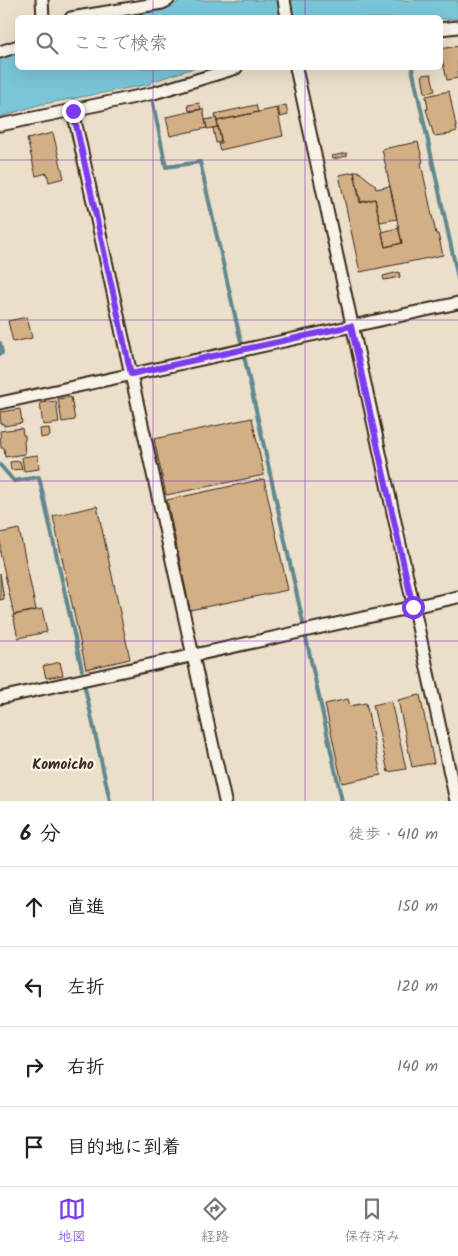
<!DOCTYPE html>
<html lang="ja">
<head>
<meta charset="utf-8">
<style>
	body { margin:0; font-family:Kalam,"Klee One",sans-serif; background:#f6f6f6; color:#202124 }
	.stop { position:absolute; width:15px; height:15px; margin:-11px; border:4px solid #7c3aed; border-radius:50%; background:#fff }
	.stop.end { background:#7c3aed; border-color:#fff; box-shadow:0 1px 5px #0008 }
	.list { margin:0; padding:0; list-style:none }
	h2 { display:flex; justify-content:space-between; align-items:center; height:65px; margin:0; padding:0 20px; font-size:21px }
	h2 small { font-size:16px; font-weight:400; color:#757577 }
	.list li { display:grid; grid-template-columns:32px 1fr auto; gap:15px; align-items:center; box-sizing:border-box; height:80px; padding:0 20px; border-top:1px solid #e0e0e0 }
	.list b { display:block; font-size:19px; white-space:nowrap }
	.list em { font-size:16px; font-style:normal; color:#757577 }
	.icon { flex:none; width:28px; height:28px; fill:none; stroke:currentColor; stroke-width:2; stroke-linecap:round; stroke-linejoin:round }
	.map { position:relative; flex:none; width:458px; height:801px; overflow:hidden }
	.search { position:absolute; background:#fff; box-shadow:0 5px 20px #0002; left:15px; right:15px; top:15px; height:55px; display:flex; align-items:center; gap:12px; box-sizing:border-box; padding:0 18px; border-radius:8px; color:#757577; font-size:19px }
	.sheet { height:385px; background:#fff }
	nav { display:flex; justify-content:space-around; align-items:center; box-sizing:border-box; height:70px; border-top:1px solid #e0e0e0; background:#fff; font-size:14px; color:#757577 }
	nav a { display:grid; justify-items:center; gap:2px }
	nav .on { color:#7c3aed }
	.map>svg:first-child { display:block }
</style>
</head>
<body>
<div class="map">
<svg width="458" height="801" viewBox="0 0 458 801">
	<rect width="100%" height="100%" fill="#ecdfca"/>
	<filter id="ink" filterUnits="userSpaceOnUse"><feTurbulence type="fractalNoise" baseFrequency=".02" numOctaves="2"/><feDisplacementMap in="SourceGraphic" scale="10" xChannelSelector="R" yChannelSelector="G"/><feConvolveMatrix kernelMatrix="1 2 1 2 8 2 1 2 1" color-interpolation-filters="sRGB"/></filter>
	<g filter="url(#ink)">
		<path fill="#79c6d8" stroke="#60888e" d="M183,0H458V19H441L440,18H110L163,9Z
			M17,52L18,68H194L151,82L150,84L38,105L0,117V58Z"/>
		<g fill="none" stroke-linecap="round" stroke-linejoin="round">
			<path stroke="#60888e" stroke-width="4" d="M412,68L458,278
				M153,103L166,167L200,162L241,342
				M0,343L2,353L0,354
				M244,356L303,622
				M0,465L14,481L39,477L82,670
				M306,638L342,801
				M85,688L110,801"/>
		</g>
		<path fill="#d3af85" stroke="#3b2a1e" d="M458,46V78L447,80L440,49Z
			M431,74L435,91L425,93L422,75Z
			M449,91L457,131L451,133V134L434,136L426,109H428L426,96Z
			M199,103L201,109L189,111L188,105Z
			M256,105L258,112L217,121L215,114Z
			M286,105L288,115L280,117L278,107Z
			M277,108L283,136L220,150L218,144L222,143L217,121Z
			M203,109L207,128L170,136L166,117Z
			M216,118L218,127L207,129L205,120Z
			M218,127L221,142L216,143L213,128Z
			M53,133L64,178L49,182L47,173L36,176L27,139Z
			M418,142L423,162L421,163L436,234H438L443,255L360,272L339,175L354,172L360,203L375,199L385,247L402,243L382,149Z
			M347,153V156L333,159L332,156Z
			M358,171L375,185L376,189L390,186L397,219L380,222L375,199L361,202L354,172Z
			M398,228L402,243L385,247L382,232Z
			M399,272L400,277L384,280L383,276Z
			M27,317L32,338L13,342L8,321Z
			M71,397L75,420L62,422L58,399Z
			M56,401L59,423L43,425L40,403Z
			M20,409L22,423L4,426V424H1L0,412Z
			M252,418L264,475L166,495L154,439Z
			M22,428L23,435H25V440L24,441L25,454L5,457L4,448H1L0,431Z
			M49,428L50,436L41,438L40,429Z
			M38,455L39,469L24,471L22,457Z
			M20,461L22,469L11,470L10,462Z
			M264,479L288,590L190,610L167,500Z
			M97,506L130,659L86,669L53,516Z
			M19,529L36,610L14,615L0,552V533Z
			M0,573L4,599L0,600Z
			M42,609L47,632L18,638L13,615Z
			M60,662L63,675L46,678L43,666Z
			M420,695L434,763L412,767L398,700Z
			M348,699L350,706L366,703L381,775L342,783L325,704Z
			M391,701L406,769L388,772L373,705Z"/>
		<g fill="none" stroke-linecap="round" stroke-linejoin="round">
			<defs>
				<path id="street" d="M42,0L43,18
					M284,0L287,18
					M71,18L162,3L168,0
					M440,29L458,27
					M0,52L18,46
					M296,68L456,801
					M73,111L225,801
					M0,125L154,93L236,68
					M0,403L458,303
					M0,698L458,597"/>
			</defs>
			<use href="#street" stroke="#3b2a1e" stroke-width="15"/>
			<use href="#street" stroke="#f7f3e8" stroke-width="11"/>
		</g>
	</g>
	<g fill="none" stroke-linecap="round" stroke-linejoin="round" filter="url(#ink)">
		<path stroke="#7c3aed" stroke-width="6" d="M73,111L131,374L351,326L413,607"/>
	</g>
	<path fill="none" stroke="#7b2cbf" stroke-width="1" stroke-opacity="0.55" d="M153,0V18M305,0V18M153,68V801M305,68V801M0,160H458M0,320H458M0,481H458M0,641H458"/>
	<g text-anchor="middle" stroke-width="5" stroke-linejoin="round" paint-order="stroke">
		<g font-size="15" font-weight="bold" fill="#3b2a1e" stroke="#f7f3e8">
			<text x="63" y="769">Komoicho</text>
		</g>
	</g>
</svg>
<div class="stop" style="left:413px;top:607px"></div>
<div class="stop end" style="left:73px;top:111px"></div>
<div class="search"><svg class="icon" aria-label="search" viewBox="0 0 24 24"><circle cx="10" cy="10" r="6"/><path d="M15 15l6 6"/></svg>ここで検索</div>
</div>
<section class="sheet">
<h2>6 分<small>徒歩 · 410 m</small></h2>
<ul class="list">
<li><svg class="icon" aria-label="ahead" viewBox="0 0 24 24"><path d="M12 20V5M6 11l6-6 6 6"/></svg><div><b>直進</b></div><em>150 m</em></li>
<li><svg class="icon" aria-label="left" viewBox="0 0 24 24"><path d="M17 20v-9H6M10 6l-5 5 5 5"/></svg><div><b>左折</b></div><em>120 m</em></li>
<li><svg class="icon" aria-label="right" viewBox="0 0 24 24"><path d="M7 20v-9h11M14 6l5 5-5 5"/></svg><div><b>右折</b></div><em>140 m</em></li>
<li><svg class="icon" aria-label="arrive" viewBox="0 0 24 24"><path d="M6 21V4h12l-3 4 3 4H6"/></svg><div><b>目的地に到着</b></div></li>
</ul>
</section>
<nav>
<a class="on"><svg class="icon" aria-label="map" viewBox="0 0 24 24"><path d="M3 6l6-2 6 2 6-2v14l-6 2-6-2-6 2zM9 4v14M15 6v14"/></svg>地図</a>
<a><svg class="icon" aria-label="directions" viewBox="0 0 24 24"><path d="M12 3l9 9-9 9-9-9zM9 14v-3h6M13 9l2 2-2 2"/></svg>経路</a>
<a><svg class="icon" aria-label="saved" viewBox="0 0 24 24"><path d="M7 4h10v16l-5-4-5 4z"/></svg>保存済み</a>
</nav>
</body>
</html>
